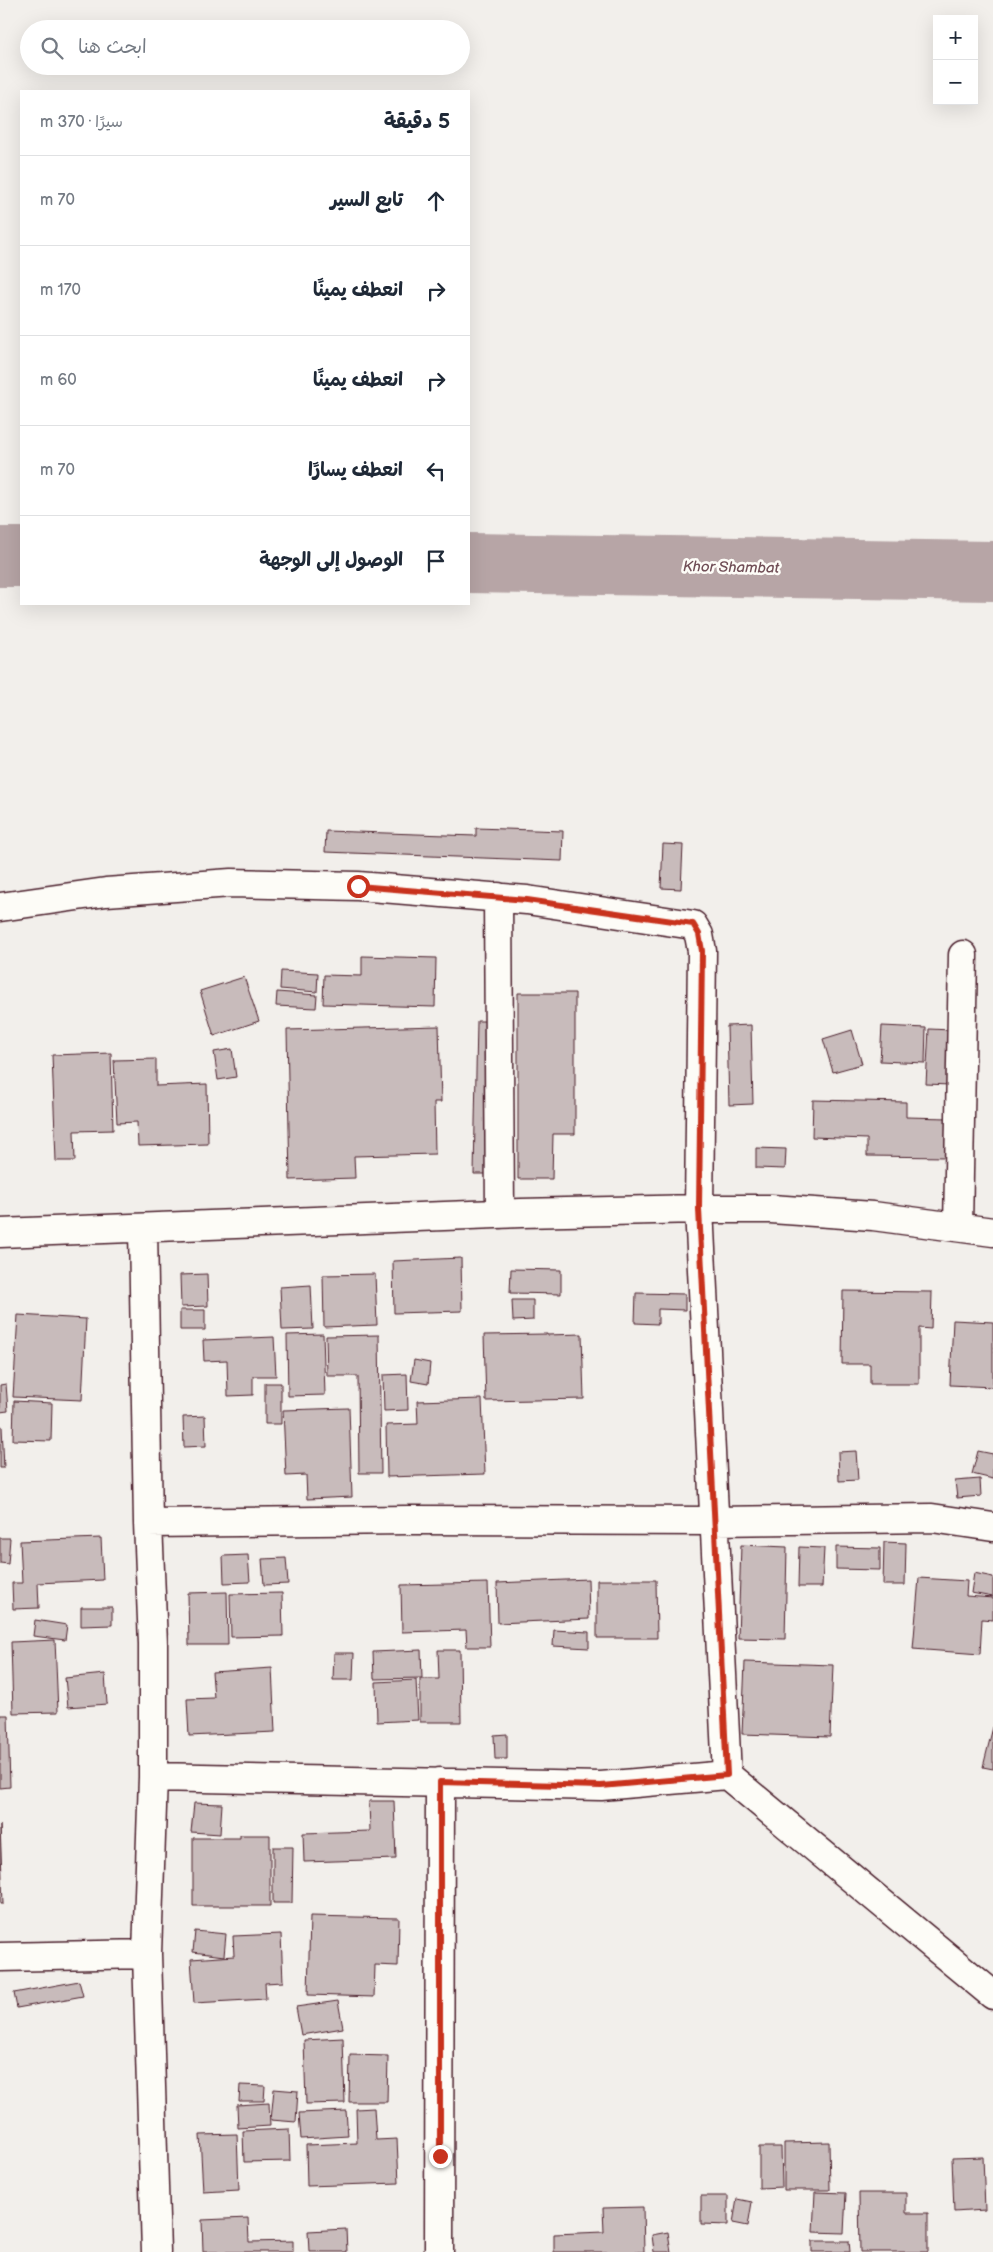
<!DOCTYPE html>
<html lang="ar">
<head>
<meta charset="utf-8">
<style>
	body { margin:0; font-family:"Balsamiq Sans","Playpen Sans Arabic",sans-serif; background:#f6f6f7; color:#1f2937; direction:rtl }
	.controls { position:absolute; right:15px; top:15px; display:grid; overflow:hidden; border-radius:0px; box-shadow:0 5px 20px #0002 }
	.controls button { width:45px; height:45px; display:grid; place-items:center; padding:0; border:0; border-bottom:1px solid #e0e1e3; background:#fff; color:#1f2937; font:25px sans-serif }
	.stop { position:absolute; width:15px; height:15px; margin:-11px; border:4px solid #c8321e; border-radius:50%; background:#fff }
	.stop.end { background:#c8321e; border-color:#fff; box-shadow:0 1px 5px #0008 }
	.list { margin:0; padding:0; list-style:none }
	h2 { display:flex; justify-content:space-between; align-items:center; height:65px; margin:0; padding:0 20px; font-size:21px }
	h2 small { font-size:16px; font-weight:400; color:#747a83 }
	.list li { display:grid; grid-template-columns:32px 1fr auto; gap:15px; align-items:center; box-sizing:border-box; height:90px; padding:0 20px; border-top:1px solid #e0e1e3 }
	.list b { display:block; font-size:19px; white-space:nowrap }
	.list em { font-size:16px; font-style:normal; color:#747a83 }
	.icon { flex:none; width:28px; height:28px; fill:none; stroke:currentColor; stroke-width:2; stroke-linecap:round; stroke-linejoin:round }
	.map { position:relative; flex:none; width:993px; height:2252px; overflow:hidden; direction:ltr }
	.search { position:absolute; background:#fff; box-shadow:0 5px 20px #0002; left:20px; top:20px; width:450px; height:55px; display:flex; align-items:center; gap:12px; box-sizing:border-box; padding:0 18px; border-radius:28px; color:#747a83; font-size:19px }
	.panel { position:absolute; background:#fff; box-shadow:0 5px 20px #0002; left:20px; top:90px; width:450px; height:515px; border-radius:0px; direction:rtl }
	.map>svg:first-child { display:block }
</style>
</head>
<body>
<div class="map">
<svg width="993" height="2252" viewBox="0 0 993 2252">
	<rect width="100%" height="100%" fill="#f2efeb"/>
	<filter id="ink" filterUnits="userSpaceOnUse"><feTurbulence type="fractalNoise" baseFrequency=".02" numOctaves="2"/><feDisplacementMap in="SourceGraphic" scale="10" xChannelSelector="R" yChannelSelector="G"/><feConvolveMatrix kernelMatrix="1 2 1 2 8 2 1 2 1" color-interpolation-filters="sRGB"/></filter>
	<g filter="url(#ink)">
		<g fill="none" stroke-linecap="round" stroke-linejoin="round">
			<path stroke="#b7a5a6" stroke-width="60" d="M0,557H21
				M469,563L993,571"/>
		</g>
		<path fill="#c8bbbb" stroke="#4a1f2b" d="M476,828L563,831L562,861L325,852L326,831L476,836Z
			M663,844L683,845L681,889L661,888Z
			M362,956L436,958L435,1007L323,1004L324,975L362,976Z
			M281,971L318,973L317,992L280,989Z
			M244,977L259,1021L214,1036L200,991Z
			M277,992L317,995L316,1008L276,1006Z
			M518,993H575V1134H553L552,1179H518Z
			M477,1021H504L501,1174H474Z
			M751,1025L753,1104L729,1105L727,1026Z
			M439,1026L441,1102H434L435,1154L354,1156L355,1178L290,1180L287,1030Z
			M882,1026L926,1028L925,1063L880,1061Z
			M929,1029L952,1030L950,1085L926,1084Z
			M852,1030L862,1064L833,1072L823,1039Z
			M232,1049L236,1077L218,1080L214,1052Z
			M111,1053L113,1130L74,1131L75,1161H56L52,1055Z
			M156,1059V1086L207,1084L208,1144L138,1146L137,1122L117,1123L114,1060Z
			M813,1100L906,1102V1117L948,1118V1157L867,1156V1139L812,1137Z
			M756,1148L786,1149L785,1169L756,1168Z
			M461,1258L462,1311L394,1313L393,1261Z
			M511,1269L561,1270V1294L510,1293Z
			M207,1274L208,1306L181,1307L180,1275Z
			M375,1274L377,1325L324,1327L323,1275Z
			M311,1285L313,1329L282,1330L280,1287Z
			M843,1291L932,1292L931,1329L919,1328V1384H870V1364H842Z
			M636,1293L685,1294V1310L658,1309V1324L635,1323Z
			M512,1300H533V1320L513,1321Z
			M180,1310H205V1330H180Z
			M18,1315L86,1319L82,1400L13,1397Z
			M953,1320L993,1322V1387L950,1385Z
			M323,1334L325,1395L288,1396L287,1335Z
			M547,1334V1335L582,1334L584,1399L486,1401L484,1335Z
			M379,1335L381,1473H359L358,1376H327L326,1336Z
			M274,1337L276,1376H253V1395L228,1396L227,1360L204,1361L203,1340Z
			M414,1360L430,1363L428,1384L411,1381Z
			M407,1374L408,1410L384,1411L383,1375Z
			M265,1383H281V1424H265Z
			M6,1384L8,1411L0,1412V1385Z
			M482,1399L485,1474L387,1477L386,1425L418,1424L417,1401Z
			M14,1401L52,1403L51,1441L13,1440Z
			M349,1408L352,1497L307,1499L306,1475L286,1476L283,1410Z
			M205,1416L206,1446L184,1447L183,1417Z
			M0,1426H2L4,1468H0Z
			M856,1451L858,1480L839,1481L838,1452Z
			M978,1451L993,1454V1479L972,1474Z
			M980,1479L981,1496L957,1498L955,1481Z
			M0,1538H10L8,1564L0,1563Z
			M101,1538L103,1580L38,1583L39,1608L13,1609L12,1583H22L20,1541Z
			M884,1542L906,1543L905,1585H883Z
			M741,1545L787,1547L785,1639L738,1638Z
			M799,1547L824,1548L822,1587H798Z
			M836,1547L880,1548V1570L836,1569Z
			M248,1555L250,1582L224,1583L223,1556Z
			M286,1558L288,1584L264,1585L262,1559Z
			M974,1573L993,1577V1597L971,1593Z
			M919,1578L967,1581L966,1596L993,1598V1620L982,1619L980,1654L913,1649Z
			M588,1579L589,1619L498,1623L497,1583Z
			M597,1580H656L657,1638H597Z
			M488,1583L490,1647H467L466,1630L402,1632L401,1585Z
			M227,1592L228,1645H189L188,1593Z
			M282,1593L283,1636L231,1637L230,1594Z
			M81,1607H112V1625L81,1626Z
			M35,1620L67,1625L65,1640L33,1636Z
			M554,1630L589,1632V1648L553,1646Z
			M55,1640L58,1712L13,1713L11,1642Z
			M421,1650L422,1678L374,1679L373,1652Z
			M438,1650H460L461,1722H420V1679H439Z
			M334,1653H354L353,1680H333Z
			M745,1662L833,1665L830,1737L742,1734Z
			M272,1668L275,1732L189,1736L187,1699L214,1698L212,1672Z
			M105,1674L107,1704L68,1707L65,1678Z
			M416,1680L418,1720L377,1722L376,1682Z
			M0,1715H8L10,1787L0,1788Z
			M993,1727V1769L983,1767Z
			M507,1734V1759H495L494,1735Z
			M369,1801H394L396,1859L304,1862L303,1833L370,1831Z
			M194,1803L222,1804L220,1834L191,1832Z
			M0,1825L3,1904H0Z
			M240,1835H270V1906H193V1838H240Z
			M273,1847H293L292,1903H273Z
			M310,1916L399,1918L398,1966L375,1965L374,1997L308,1995Z
			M195,1931L226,1934L224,1956L193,1952Z
			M281,1934L283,1982L265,1983L266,1999L194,2003L191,1959L234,1956L233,1936Z
			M79,1981L83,1996L17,2008L14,1993Z
			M338,2001L343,2028L301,2035L296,2007Z
			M343,2038L345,2103L306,2104L304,2040Z
			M350,2055L388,2056L387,2102H349Z
			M240,2085L265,2086L264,2101H239Z
			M274,2089L298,2091L296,2122L271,2120Z
			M269,2103L270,2126L238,2128L237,2105Z
			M374,2108L376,2140L397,2139L399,2183L307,2186L306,2145L357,2143L356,2109Z
			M346,2111L348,2136L301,2139L299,2113Z
			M289,2129L290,2161L244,2162L243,2131Z
			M237,2134L239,2190L203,2192L200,2135Z
			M829,2142L830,2190H784V2143Z
			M759,2147H781L782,2187L759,2188Z
			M983,2157L985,2210L954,2212L952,2158Z
			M815,2192L846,2193L844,2233L813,2232Z
			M859,2193H906V2213H928V2252H860Z
			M701,2196H728V2225L701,2224Z
			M737,2199L752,2202L748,2226L733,2223Z
			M643,2207L644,2252H554V2234L604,2232L603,2208Z
			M248,2218L249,2242L293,2241V2252H203L202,2220Z
			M346,2229L347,2252H309L308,2231Z
			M668,2232L671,2252H654L652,2235Z
			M812,2241H849L850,2252H812Z"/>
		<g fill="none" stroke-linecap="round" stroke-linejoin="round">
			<defs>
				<path id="minor" d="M498,897L500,1214
					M0,907L106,892L231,883L358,886L527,900L693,925L699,935L702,951L699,1209L727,1775
					M958,1227L963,955
					M143,1228L148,1523L153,1644V1777L147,1954L156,2252
					M0,1233L521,1213L699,1209H771L873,1216L993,1232
					M148,1523L409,1520L715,1521L932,1518L993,1527
					M153,1777L601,1786L727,1775L993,1995
					M0,1957L147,1954
					M439,2252L440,1782"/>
			</defs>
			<use href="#minor" stroke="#4a1f2b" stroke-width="31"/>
			<use href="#minor" stroke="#fdfcf7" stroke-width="28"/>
		</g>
	</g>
	<g fill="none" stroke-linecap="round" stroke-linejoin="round" filter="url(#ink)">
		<path stroke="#c8321e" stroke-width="6" d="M358,886L527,900L693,924L699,934L702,951L699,1209L727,1775L601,1786L440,1782V2156"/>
	</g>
	<g text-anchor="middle" stroke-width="5" stroke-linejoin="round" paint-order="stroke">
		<g font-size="15" font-style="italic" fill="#704e56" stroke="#fdfcf7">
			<text transform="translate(731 567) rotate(1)" y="5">Khor Shambat</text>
		</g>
	</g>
</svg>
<div class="controls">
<button>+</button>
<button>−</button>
</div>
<div class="stop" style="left:358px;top:886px"></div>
<div class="stop end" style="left:440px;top:2156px"></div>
<div class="search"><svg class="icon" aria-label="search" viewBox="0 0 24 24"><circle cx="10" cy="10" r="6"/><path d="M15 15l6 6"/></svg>ابحث هنا</div>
<section class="panel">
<h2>5 دقيقة<small>سيرًا · 370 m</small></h2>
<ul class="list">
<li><svg class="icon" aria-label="ahead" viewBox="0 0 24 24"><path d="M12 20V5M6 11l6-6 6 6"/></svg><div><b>تابع السير</b></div><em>70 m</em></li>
<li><svg class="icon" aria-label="right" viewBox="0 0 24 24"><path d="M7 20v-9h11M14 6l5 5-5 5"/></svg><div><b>انعطف يمينًا</b></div><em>170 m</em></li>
<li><svg class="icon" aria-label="right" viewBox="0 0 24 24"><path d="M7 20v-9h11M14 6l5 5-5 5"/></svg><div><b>انعطف يمينًا</b></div><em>60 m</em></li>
<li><svg class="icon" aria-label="left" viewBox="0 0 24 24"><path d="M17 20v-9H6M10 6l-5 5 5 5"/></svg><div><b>انعطف يسارًا</b></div><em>70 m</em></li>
<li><svg class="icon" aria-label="arrive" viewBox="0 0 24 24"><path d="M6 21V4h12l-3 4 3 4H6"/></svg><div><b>الوصول إلى الوجهة</b></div></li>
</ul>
</section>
</div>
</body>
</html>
